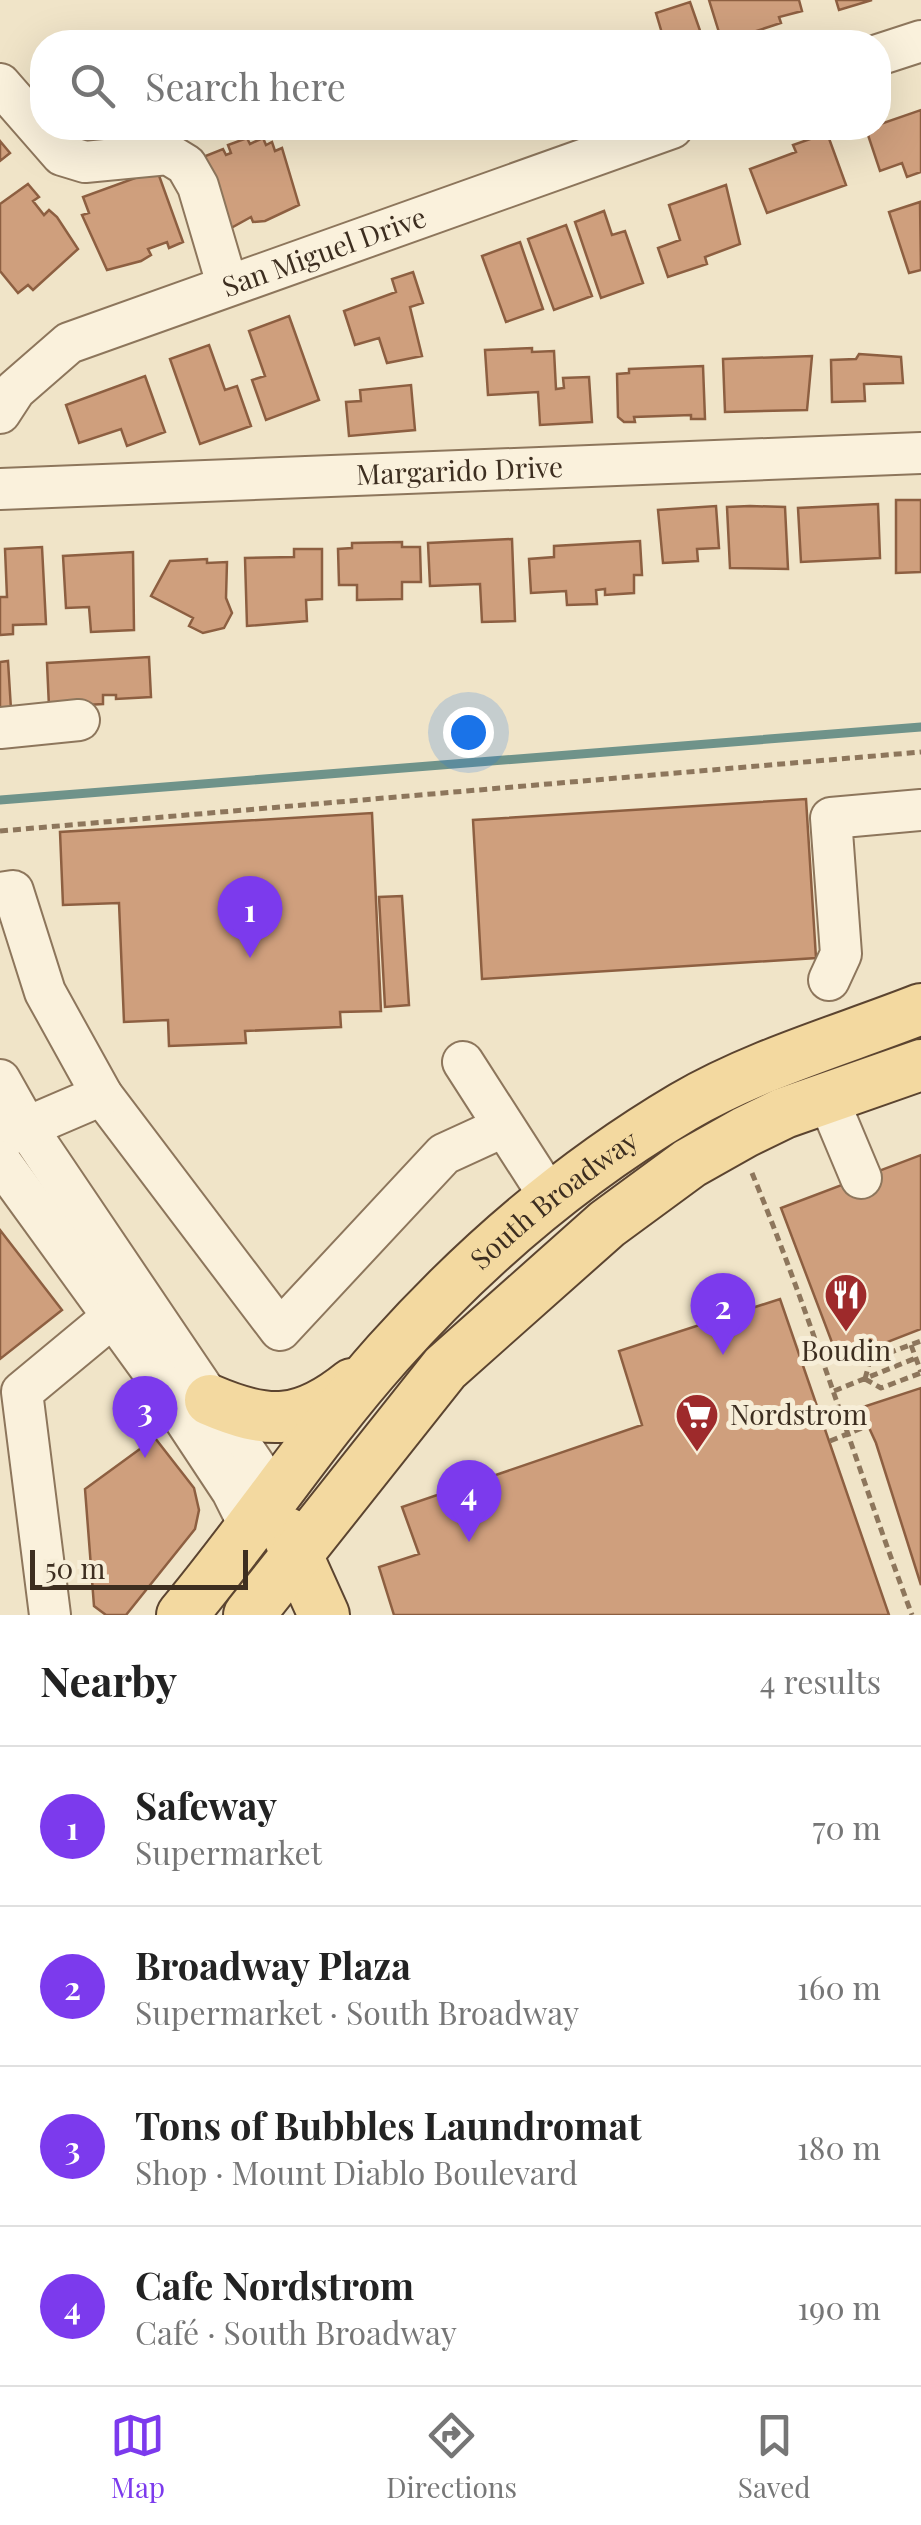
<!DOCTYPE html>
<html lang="en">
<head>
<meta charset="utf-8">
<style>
	body { margin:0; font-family:"Playfair Display",serif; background:#f6f6f6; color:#222 }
	.scale { position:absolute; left:30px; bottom:25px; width:218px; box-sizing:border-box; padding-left:10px; border:5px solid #3d2e20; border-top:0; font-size:28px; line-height:35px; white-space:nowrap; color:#3d2e20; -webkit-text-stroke:8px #f7eed8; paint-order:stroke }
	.you { position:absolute; left:468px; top:732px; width:35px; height:35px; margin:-25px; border:8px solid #fff; border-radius:50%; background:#1a73e8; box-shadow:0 0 0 15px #1a73e833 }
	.badge { display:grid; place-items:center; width:65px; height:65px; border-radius:50%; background:#7c3aed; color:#fff; font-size:32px; font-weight:700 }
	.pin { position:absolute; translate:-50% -82px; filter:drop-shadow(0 2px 5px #0008) }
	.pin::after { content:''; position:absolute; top:52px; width:35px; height:30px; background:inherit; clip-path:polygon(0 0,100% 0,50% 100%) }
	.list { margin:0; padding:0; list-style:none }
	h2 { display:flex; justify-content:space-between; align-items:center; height:130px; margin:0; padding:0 40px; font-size:42px }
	h2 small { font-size:32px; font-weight:400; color:#767676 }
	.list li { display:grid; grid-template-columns:65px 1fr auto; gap:30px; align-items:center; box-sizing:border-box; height:160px; padding:0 40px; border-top:2px solid #e0e0e0 }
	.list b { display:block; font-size:38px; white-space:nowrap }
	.list p { margin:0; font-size:32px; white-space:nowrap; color:#767676 }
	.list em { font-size:32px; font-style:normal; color:#767676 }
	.icon { flex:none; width:55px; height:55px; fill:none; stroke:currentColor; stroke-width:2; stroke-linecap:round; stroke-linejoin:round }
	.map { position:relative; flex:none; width:921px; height:1615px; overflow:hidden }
	.search { position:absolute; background:#fff; box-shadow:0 10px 40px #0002; left:30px; right:30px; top:30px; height:110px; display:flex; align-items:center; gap:25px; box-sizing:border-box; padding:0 35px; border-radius:40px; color:#767676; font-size:38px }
	.sheet { height:770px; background:#fff }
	nav { display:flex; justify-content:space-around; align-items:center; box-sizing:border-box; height:140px; border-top:2px solid #e0e0e0; background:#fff; font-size:28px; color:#767676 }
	nav a { display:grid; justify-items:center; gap:5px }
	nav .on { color:#7c3aed }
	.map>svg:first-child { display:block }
</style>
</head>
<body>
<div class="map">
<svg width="921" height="1615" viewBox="0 0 921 1615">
	<rect width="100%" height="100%" fill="#f0e4c8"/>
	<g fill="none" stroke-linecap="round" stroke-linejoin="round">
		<path stroke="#6f938a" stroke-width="9" d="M0,800L921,727"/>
	</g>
	<path fill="#cf9f7d" stroke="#8d5f41" stroke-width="2.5" d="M709,0H799L802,11L779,17L781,23L722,42Z
		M836,0H872L839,10Z
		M690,2L704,42H655L664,40L656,13Z
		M921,110V172L907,177L902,163L880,171L866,129Z
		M78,128H117L82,138Z
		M827,133L846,185L767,213L750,169L796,152L793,145Z
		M247,138L250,144L263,138L266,145L272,142L275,151L282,148L299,205L265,221L253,222L251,217L222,233L193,161L223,149L226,155L231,153L228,145Z
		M0,141L10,153L0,161Z
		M157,170L183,242L169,248L167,242L148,249L151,255L141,261L107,270L82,215L89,213L83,197Z
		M28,184L39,197L33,201L44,215L49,210L57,217L78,249L33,290L28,285L18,293L0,271V204Z
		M726,185L740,244L705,257L707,264L668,277L658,248L680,240L669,205Z
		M920,202L921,270L909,273L889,212Z
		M604,211L612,235L625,231L643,283L601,298L575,222Z
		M566,225L592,296L554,310L528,239Z
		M520,242L543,309L506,322L482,256Z
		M413,272L423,303L410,307L422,356L387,363L379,338L355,345L344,311L396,292L392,279Z
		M289,316L319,400L266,420L252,380L265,376L249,331Z
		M209,345L225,390L237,386L251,426L200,444L170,359Z
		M532,348V352L554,351L556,389L564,388L563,378L589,377L592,422L540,425L538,392L488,395L485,350Z
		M859,354L901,357L903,383L864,384L865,401L832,402L831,360L856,359Z
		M812,356L807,410L725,412L723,359Z
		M703,366L705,419H691V415L634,417L635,422H624L618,417L617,374L629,373V369Z
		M145,376L165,432L127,446L121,429L79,443L66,405Z
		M411,385L415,430L349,436L346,402L361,401L360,390Z
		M896,500H921V572L896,573Z
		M878,504L880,558L801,562L798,508Z
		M716,506L719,548L697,549L698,561L663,563L658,510Z
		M750,506L785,507L788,569L730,568L727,507Z
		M512,539L515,621L482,622L480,584L430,586L428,543Z
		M640,541L642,575H634V593L605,595V589L596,590L597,604L567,605L566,591L531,593L529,559L554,557V546Z
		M402,542V547H420L421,582H402V599L357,600V585H339L338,549L352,548V543Z
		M42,547L46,624L13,625V634L0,635V597H7L5,549Z
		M294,549H322V599L306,600L307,621L247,626L245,558L294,557Z
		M133,552L134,630L91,632L89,607L66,608L63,556Z
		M207,559V563L227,562L226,598L232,613L224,628L203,633L189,626L193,618L151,596L170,561Z
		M149,657L151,697L116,699V695H103V704L49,707L47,663Z
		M8,661L11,709L0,710V662Z
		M806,799L816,958L482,979L473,820Z
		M372,813L381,1011L340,1012L341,1027L245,1031L246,1043L169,1046L168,1020L124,1022L119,903L63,905L60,832Z
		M402,896L409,1005L385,1007L379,897Z
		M921,1155V1329L839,1361L781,1208Z
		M0,1230L62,1310L0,1359Z
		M780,1299L889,1615H394L379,1567L419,1554L402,1507L642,1425L619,1351Z
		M921,1388V1585L876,1443L860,1408Z
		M155,1438L194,1488L199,1510L195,1529L126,1615H106L94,1606L85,1489Z"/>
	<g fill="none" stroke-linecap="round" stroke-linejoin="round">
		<defs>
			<g id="minor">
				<path d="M878,55L921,41"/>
				<path d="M0,84L62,155L85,162L168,154L186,165L198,186L227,284"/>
				<path id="s1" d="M0,413L15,390L69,343L672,128"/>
				<path id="s2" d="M0,489L921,453"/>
				<path d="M0,728L79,720"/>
				<path d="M0,893L13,891L45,992L102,1095L280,1330L444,1154L503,1127"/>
				<path d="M829,980L841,954L831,818L921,810"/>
				<path d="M463,1062L551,1199"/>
				<path d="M0,1080L27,1128L257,1469L273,1501"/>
				<path d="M827,1097L861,1178"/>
				<path d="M4,1137L102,1095"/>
				<path d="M0,1161L156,1376L232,1491L250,1527"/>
				<path d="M50,1615L22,1392L110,1319"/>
			</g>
			<g id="major">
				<path d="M210,1400C268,1425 301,1425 352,1384"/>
				<path d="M287,1533L324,1615"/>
				<path id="s3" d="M182,1615C253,1530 314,1436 388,1353C473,1258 573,1172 683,1107C757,1064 842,1040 921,1009"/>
				<path d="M249,1615L445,1368L607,1224L690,1163L745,1132L784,1113L921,1065"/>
			</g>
		</defs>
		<use href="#minor" stroke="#8d765c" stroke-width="44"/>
		<use href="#major" stroke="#5b4430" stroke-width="54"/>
		<path stroke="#8d765c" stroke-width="5" stroke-dasharray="8 5" stroke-linecap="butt" d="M0,831L921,752
			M752,1173C812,1318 857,1468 912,1615
			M911,1345L921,1372
			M865,1379L870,1360L921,1341
			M865,1379L881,1388L921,1373
			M834,1391L916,1358"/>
		<use href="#minor" stroke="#faf1dc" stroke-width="40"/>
		<use href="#major" stroke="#f3d9a0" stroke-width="50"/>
		<path stroke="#8d765c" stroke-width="5" stroke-dasharray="8 5" stroke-linecap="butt" d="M830,1441L867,1426"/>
	</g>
	<defs>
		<symbol id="restaurant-pin" viewBox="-11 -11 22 30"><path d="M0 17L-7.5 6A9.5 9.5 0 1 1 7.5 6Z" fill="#9e2a2b" stroke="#f7eed8"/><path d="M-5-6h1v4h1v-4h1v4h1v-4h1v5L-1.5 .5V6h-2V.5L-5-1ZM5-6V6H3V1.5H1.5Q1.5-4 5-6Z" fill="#fff"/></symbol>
		<symbol id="supermarket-pin" viewBox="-11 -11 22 30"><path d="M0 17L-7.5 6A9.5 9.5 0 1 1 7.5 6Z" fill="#9e2a2b" stroke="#f7eed8"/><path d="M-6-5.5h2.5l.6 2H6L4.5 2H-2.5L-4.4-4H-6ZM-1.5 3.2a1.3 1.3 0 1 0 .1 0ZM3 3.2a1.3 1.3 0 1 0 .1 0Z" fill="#fff"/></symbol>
	</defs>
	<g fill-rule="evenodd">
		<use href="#restaurant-pin" x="821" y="1270" width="50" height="68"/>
		<use href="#supermarket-pin" x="672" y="1390" width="50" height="68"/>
	</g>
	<g text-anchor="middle" stroke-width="10" stroke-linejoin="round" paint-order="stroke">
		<g font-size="28" fill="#3d2e20" stroke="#f7eed8">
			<text dy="10" stroke="none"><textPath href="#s1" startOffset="370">San Miguel Drive</textPath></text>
			<text dy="10" stroke="none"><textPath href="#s2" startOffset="460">Margarido Drive</textPath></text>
			<text dy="10" stroke="none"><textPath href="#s3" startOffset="560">South Broadway</textPath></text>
		</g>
		<g font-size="28" fill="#3d2e20" stroke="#f7eed8">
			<text x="846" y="1361">Boudin</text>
			<text x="730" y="1425" text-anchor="start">Nordstrom</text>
		</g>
	</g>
</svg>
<div class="scale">50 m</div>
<div class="you"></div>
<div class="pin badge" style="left:250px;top:958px">1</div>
<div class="pin badge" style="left:723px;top:1355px">2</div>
<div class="pin badge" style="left:145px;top:1458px">3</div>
<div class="pin badge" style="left:469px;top:1542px">4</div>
<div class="search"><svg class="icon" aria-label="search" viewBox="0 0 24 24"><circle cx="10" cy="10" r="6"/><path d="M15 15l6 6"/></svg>Search here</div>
</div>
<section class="sheet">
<h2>Nearby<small>4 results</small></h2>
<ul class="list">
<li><span class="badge">1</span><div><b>Safeway</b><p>Supermarket</p></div><em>70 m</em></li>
<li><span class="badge">2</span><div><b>Broadway Plaza</b><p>Supermarket · South Broadway</p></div><em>160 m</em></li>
<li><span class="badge">3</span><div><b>Tons of Bubbles Laundromat</b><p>Shop · Mount Diablo Boulevard</p></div><em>180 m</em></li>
<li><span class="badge">4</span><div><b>Cafe Nordstrom</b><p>Café · South Broadway</p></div><em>190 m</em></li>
</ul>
</section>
<nav>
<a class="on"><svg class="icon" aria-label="map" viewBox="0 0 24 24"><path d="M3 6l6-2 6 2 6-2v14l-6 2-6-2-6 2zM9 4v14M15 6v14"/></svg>Map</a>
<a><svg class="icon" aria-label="directions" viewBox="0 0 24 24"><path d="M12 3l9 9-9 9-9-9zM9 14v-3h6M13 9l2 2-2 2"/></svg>Directions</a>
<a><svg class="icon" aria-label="saved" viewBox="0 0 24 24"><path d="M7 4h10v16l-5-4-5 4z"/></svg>Saved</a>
</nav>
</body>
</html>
